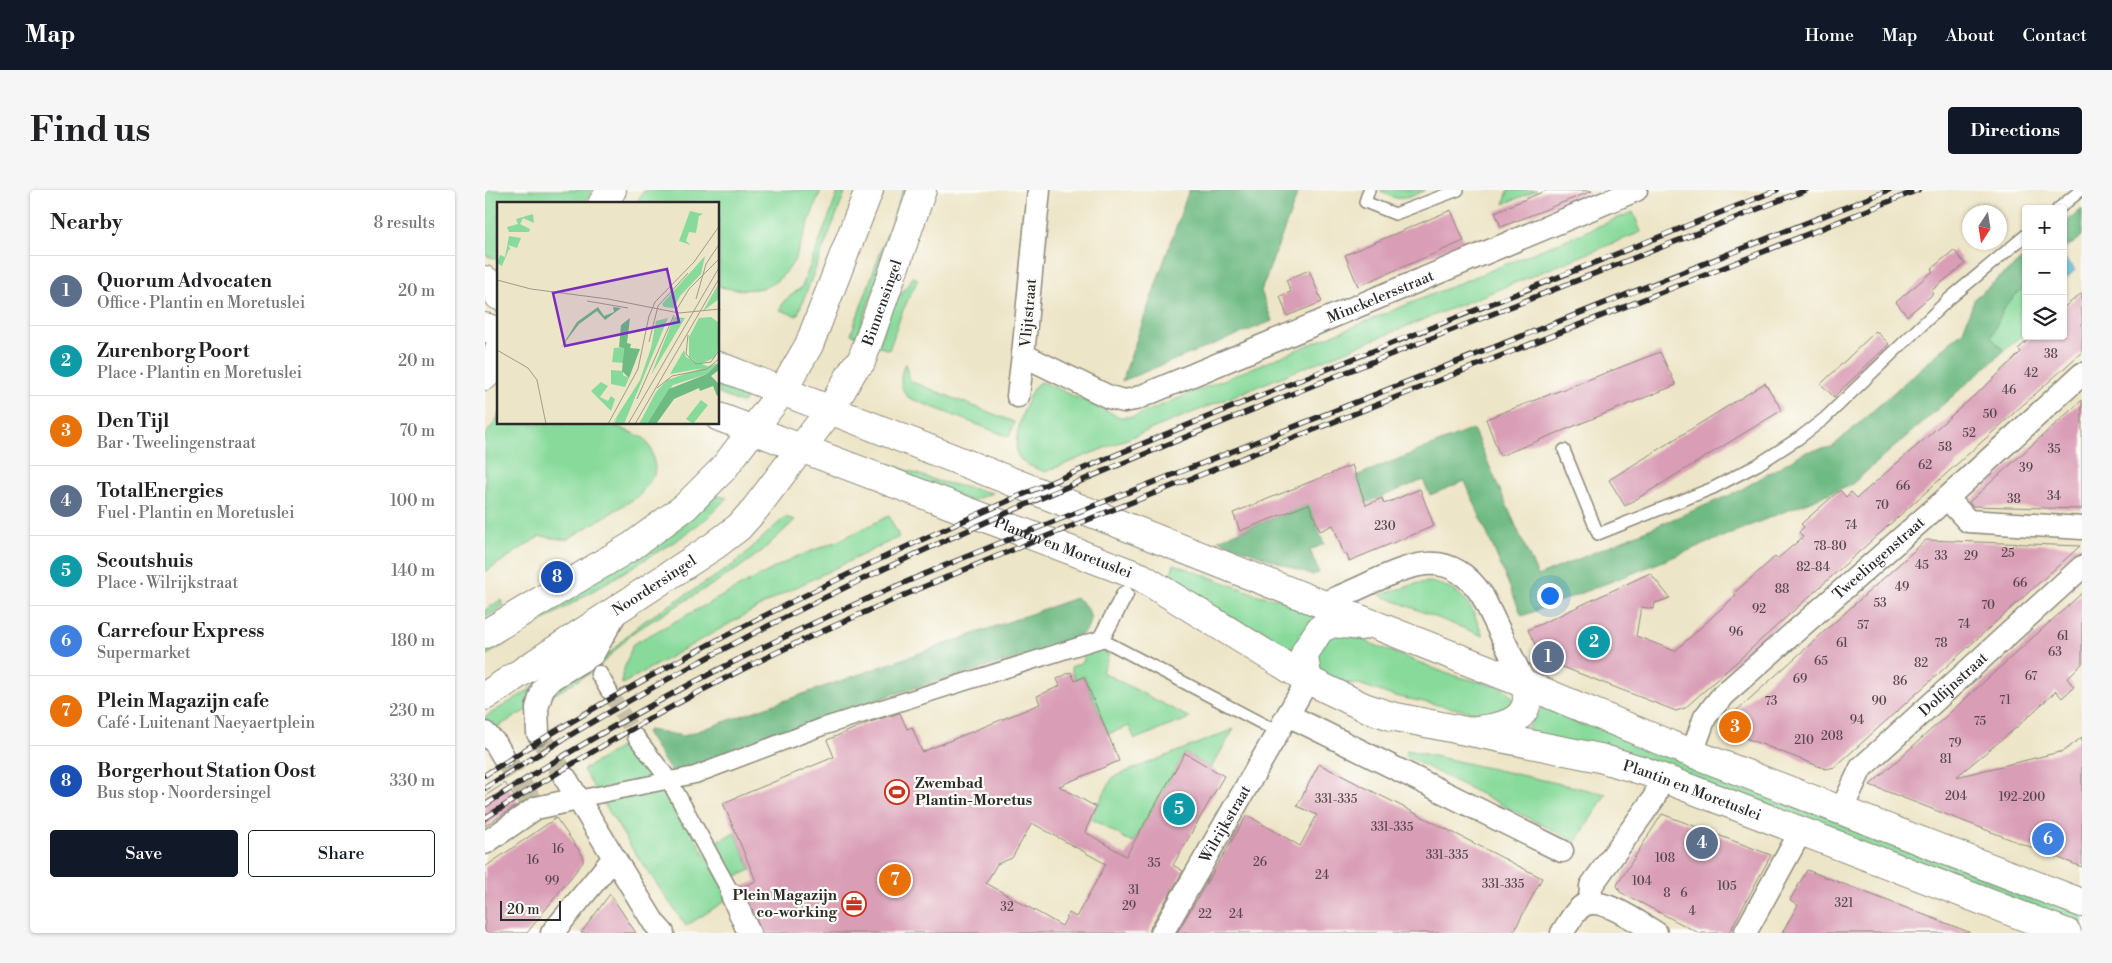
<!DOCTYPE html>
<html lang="en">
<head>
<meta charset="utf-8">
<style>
	body { margin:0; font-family:"Libre Bodoni",serif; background:#f6f6f6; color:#202124 }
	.controls { position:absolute; right:15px; top:15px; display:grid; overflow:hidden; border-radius:5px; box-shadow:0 1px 4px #0004 }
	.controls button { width:45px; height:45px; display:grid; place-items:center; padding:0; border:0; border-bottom:1px solid #e0e0e0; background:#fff; color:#202124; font:25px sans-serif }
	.compass { position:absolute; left:1477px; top:15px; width:45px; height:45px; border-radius:50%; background:#fff; box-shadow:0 1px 4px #0004; rotate:192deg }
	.scale { position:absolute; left:15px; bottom:12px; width:61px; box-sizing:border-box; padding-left:5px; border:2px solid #2b2b2b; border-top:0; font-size:14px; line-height:18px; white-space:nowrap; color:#2b2b2b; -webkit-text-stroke:4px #fdfcf7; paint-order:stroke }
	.you { position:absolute; left:1064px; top:405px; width:18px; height:18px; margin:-12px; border:4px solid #fff; border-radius:50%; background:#1a73e8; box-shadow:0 0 0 8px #1a73e833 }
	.badge { display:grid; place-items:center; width:32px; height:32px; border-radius:50%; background:#111827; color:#fff; font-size:16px; font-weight:700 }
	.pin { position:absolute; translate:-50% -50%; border:2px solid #fff; box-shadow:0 1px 5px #0006 }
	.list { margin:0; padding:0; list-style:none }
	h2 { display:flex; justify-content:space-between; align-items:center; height:65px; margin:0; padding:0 20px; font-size:21px }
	h2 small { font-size:16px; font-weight:400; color:#757577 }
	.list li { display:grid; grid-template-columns:32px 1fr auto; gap:15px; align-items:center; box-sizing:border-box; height:70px; padding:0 20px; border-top:1px solid #e0e0e0 }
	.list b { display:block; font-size:19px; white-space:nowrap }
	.list p { margin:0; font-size:16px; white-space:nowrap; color:#757577 }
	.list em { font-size:16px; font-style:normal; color:#757577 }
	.actions { display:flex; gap:10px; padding:15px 20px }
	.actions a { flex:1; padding:11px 0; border:1px solid #111827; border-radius:5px; text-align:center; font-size:18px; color:#111827 }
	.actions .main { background:#111827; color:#fff }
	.icon { flex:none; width:28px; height:28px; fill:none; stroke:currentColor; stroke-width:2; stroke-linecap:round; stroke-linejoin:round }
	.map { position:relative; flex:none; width:1597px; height:743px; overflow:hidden; border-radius:5px }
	header { display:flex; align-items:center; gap:30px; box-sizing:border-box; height:70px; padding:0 25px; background:#111827; color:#fff }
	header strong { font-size:24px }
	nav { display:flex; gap:28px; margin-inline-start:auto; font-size:18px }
	.intro { display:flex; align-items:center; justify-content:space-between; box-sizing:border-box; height:120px; padding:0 30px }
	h1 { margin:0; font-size:35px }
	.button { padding:12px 22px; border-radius:5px; background:#111827; color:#fff; font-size:18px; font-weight:700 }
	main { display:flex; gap:30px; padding:0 30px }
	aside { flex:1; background:#fff; border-radius:5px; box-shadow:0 1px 4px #0004 }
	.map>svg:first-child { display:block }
</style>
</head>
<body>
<header>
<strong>Map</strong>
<nav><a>Home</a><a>Map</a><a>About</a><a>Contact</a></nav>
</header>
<div class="intro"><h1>Find us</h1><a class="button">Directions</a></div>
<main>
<aside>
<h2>Nearby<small>8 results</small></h2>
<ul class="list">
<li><span class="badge" style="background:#5c6f8a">1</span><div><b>Quorum Advocaten</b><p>Office · Plantin en Moretuslei</p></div><em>20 m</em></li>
<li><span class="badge" style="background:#0f9aa8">2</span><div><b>Zurenborg Poort</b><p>Place · Plantin en Moretuslei</p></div><em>20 m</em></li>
<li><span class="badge" style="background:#e8710a">3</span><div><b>Den Tijl</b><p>Bar · Tweelingenstraat</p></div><em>70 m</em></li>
<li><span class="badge" style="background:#5c6f8a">4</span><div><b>TotalEnergies</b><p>Fuel · Plantin en Moretuslei</p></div><em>100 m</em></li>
<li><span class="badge" style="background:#0f9aa8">5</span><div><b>Scoutshuis</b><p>Place · Wilrijkstraat</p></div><em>140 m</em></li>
<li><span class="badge" style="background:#3f7fe0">6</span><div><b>Carrefour Express</b><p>Supermarket</p></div><em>180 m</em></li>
<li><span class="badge" style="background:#e8710a">7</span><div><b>Plein Magazijn cafe</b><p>Café · Luitenant Naeyaertplein</p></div><em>230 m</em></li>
<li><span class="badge" style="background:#1a4fb4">8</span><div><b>Borgerhout Station Oost</b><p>Bus stop · Noordersingel</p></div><em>330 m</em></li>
</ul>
<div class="actions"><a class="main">Save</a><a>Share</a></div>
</aside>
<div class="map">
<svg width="1597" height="743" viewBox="0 0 1597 743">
	<rect width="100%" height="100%" fill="#fdfcf7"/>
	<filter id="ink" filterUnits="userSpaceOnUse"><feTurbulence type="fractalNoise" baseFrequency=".02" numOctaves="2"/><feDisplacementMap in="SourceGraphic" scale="10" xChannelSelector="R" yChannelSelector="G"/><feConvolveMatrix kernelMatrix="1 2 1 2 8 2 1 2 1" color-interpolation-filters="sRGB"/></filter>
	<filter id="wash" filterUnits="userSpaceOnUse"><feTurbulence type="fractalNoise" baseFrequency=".0096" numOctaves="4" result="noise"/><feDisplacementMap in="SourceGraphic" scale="20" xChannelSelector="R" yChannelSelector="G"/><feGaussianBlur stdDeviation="1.12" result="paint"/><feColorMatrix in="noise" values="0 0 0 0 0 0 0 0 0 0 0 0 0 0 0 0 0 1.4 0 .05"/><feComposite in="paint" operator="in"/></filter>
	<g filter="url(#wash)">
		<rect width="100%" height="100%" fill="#ede5c7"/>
		<path fill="#88da9b" stroke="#5a8263" d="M0,0H108L98,14H14V70L0,65Z
			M160,0H336L309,71C289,103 267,102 234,97V14H150Z
			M354,0H361L312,126L295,120L299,111L317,97Z
			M418,0H424L372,146L366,144Z
			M895,0H940C922,9 912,13 895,0Z
			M1023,0H1052L1019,14Z
			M1148,22L1156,42L560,282C551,278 538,275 533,266C526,253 542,202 553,193L558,192L635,227H648Z
			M428,87L433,89L417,122L404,160L393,156L406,119Z
			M1541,95V142L1519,161L1506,147L1520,116Z
			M420,173L425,191L529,232L524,247L424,208C413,197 415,186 420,173Z
			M234,188L263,202L262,208L257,213L234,204Z
			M14,223V234H126L159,248L166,259L170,277L169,285L154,306L81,350L55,346L0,382V245L12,230Z
			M404,274L452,291L507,303L486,311L401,278Z
			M230,305L242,308L222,328L192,350L0,466V456Z
			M404,326L414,347L299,403L137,494V485L148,454L308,368L353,351Z
			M300,327L310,330L277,361L251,380L147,443L113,478L63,508L64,500L112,472L124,464L139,448L158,432L248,375Z
			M689,374L773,405L791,408L828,421L832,428L808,465L684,390Z
			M945,392C981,400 986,415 998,446L895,405L934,393Z
			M16,410L18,416L0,428V420Z
			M857,442L963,484L1014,497L1021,500L1028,508V519L1006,526L905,505L874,494H856L833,483L828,460L835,450Z
			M604,458L614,459L624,465L617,482L705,528L650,549L644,536L623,544L599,486L590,490L586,477L599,471L596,461Z
			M49,497L45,518L9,539L0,533V527Z
			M1058,516L1597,724V739L1478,692L1044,541L1043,538Z
			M749,539L726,578L700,563L648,653L605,628L628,587Z
			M152,547L245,708L201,736L148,660L98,580Z
			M922,560L1121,604L1091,652L920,566Z
			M250,643L266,680L243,690L227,653Z"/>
		<path fill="#6eba83" stroke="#4c7257" d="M704,0H814L776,101L787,131L637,191Z
			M1597,19V46L1589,53L1578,58V35Z
			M1541,66V95L1520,116L1506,147L1519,161L1367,294L1161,378L1037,426L980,291L945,305L938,290L856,323L853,315L828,326L839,354L825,360L834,383L827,385L733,350L873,294L871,286L988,239L1053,386L1252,302L1320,262L1347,257L1478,141L1490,108Z
			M591,408C615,424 606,441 585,453L406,505L188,585L161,542L163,540L199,546Z"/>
		<path fill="#61bbdf" stroke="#467385" d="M1580,69L1590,80L1578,91V71Z"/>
		<g id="blocks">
			<path fill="#d99db6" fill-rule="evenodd" d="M1062,0L1107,1L1016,37L1010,22Z
				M966,20L979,51L873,96L860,65Z
				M1469,60L1480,74L1446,101L1448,104L1422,126L1411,112L1448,81L1446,79Z
				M824,80L837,112L802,126L795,106L806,102L801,90Z
				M1597,103V162L1200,518L1191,521L1057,469L1043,440L1165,383L1185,408L1170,413L1169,419L1156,417L1151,446L1190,461L1251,405L1249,403L1290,367L1292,369L1318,347L1314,342L1319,337L1316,334L1355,300L1361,307L1366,302L1372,308L1506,191L1536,162L1533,159L1548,146H1578V118Z
				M1391,141L1404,154L1349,207L1336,194Z
				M1175,162L1191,195L1015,266L1001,229Z
				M1280,193L1297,220L1140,316L1124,290Z
				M1597,210V319L1487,316L1484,312Z
				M867,275L881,315L897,308L899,314L935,299L949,336L864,371L861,363L859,364L848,335L835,341L824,314L755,341L748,323Z
				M1441,350L1595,356L1350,577L1341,579L1242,541L1240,531Z
				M1597,403V474L1582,488L1589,497L1577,508L1571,501L1532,537L1471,587L1579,561L1597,547V677L1385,595Z
				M586,482L590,491L599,487L634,571L574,596L611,617L600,642L641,666L700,563L739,586L688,675L698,681L666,736L664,743H277L257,697L271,691L238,613L349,567L342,550L385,532L415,523L422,539L427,537L437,562L555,514L552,506L575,496L572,489ZM547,633L621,674L591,727L584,723L577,736L501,693L512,674L527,668Z
				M834,574L1057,688L1028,743H692L762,625L815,656L832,625L812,616Z
				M20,593L34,614L0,636V606Z
				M1177,624L1286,665L1244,743H1214L1135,702L1132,695Z
				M71,628L98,666V672L42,743H0V677Z
				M1322,680L1484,742V743H1297L1313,715L1305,710Z
				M125,704L151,743H96Z"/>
		</g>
	</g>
	<g filter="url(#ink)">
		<use href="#blocks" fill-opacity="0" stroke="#8c8879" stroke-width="1"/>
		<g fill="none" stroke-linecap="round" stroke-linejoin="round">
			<path stroke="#c6c0a8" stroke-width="16" stroke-dasharray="16 8" stroke-linecap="butt" d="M124,501L151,547"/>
			<path stroke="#c6c0a8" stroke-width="22" stroke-dasharray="22 11" stroke-linecap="butt" d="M53,543L81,589
				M18,566L46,611"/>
			<defs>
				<path id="service" d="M884,0L880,12L910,24L973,0
					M1573,19L1596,0
					M1079,260L1113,344L1228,298L1272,275L1314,248L1339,229L1464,109L1541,45
					M616,449L793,542"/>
				<path id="pedestrian" d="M114,484L124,501
					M151,547L184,590L247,705
					M93,609L210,585L337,537L616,449L640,404"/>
				<g id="minor">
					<path id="s1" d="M554,0L538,165L624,207L639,211L650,209L1151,0"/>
					<path d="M533,206L538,165"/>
					<path d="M1462,308L1483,331L1597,338"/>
					<path d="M837,414C854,407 871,400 887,392C931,372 965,359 997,405L1040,494"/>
					<path d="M803,525L1077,661"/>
					<path d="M0,543L11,554L18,566"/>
					<path d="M53,543L52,518L58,498L68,488L108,464L132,421"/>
					<path id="s2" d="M1207,563L1220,527L1238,505L1462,308L1597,184"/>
					<path d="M81,589L169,733L178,743"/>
					<path id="s3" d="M1356,621L1376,578L1597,377"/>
					<path d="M0,653L51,618L93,609"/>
					<path d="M247,705L264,743"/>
					<path d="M1105,713L1106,696L1169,608L1177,588"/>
					<path d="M67,743L128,669"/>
					<path id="s4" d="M677,743L823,490"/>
					<path d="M1077,743C1083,734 1090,720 1099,715C1117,706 1156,734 1171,743"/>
					<path d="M1260,743L1316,641"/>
				</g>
				<g id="secondary">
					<path d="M0,90L8,96L14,106"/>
					<path d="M0,137L14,142"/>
					<path d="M234,176L1040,494L1186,555L1597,713"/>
					<path id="s5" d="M234,227L656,387L823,490L879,517L906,526L1115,568L1159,581L1582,743"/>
					<path d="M823,490L819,468L821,461L835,439L848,433L876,436"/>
					<path d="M992,540C1020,537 1050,530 1040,494"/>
				</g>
				<g id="primary">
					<path d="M0,444L147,356L200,317L238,279L298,200L324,155L384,0"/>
					<path id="s6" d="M0,506L229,356L254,337L270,319L346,219L370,177L376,172L437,0"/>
				</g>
				<path id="motorway" d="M117,14L127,0
					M0,186L11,171L14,159"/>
			</defs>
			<use href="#service" stroke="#8c8879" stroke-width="14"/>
			<use href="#pedestrian" stroke="#8c8879" stroke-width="19"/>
			<use href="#minor" stroke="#8c8879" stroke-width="25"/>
			<use href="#secondary" stroke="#8c8879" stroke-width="30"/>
			<use href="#primary" stroke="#8c8879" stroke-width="30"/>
			<use href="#motorway" stroke="#8c8879" stroke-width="30"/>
			<use href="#service" stroke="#fff" stroke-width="11"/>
			<use href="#pedestrian" stroke="#fff" stroke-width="16"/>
			<use href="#minor" stroke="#fff" stroke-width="22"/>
			<use href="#secondary" stroke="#fff" stroke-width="28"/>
			<use href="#primary" stroke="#fff" stroke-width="28"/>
			<use href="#motorway" stroke="#fff" stroke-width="28"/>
			<defs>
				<path id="rail" d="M0,585C249,425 521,307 795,198C960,131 1126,66 1292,0
					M0,598C257,432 536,312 819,199C986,132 1154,66 1321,0
					M0,615C99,551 203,492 310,442C449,376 594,322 738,265C960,177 1182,89 1404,0
					M0,628C102,563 206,502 316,451C461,384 611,327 760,267C984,178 1209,90 1433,0"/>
			</defs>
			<use href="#rail" stroke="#2b2b2b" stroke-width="5.5"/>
			<use href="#rail" stroke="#fdfcf7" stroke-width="4" stroke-dasharray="11" stroke-linecap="butt"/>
		</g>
	</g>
	<defs>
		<symbol id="stadium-ring" viewBox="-11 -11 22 22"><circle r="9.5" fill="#fdfcf7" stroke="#c8321e" stroke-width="1.5"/><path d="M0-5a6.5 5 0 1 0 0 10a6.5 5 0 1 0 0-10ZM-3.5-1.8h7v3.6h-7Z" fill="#c8321e"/></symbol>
		<symbol id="office-ring" viewBox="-11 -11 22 22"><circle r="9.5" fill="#fdfcf7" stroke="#c8321e" stroke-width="1.5"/><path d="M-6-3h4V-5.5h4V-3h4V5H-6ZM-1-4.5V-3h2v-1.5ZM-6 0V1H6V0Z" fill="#c8321e"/></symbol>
	</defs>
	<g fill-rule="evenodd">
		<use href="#stadium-ring" x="398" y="588" width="28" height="28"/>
		<use href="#office-ring" x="355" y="700" width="28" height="28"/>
	</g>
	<g text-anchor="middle" stroke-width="4.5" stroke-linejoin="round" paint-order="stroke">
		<g font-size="12" fill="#56484e">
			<text x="1566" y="168">38</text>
			<text x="1546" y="187">42</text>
			<text x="1524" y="204">46</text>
			<text x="1505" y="228">50</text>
			<text x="1484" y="247">52</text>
			<text x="1460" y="261">58</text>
			<text x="1569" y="263">35</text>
			<text x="1440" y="279">62</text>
			<text x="1541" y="282">39</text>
			<text x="1418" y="300">66</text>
			<text x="1569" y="310">34</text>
			<text x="1529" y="313">38</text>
			<text x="1397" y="319">70</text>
			<text x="1366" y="339">74</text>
			<text x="900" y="340">230</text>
			<text x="1345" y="360">78-80</text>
			<text x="1523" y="367">25</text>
			<text x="1456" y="370">33</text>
			<text x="1486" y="370">29</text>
			<text x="1437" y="379">45</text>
			<text x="1328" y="381">82-84</text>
			<text x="1535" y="397">66</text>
			<text x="1417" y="401">49</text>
			<text x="1297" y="403">88</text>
			<text x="1395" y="417">53</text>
			<text x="1503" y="419">70</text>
			<text x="1274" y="423">92</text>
			<text x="1479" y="438">74</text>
			<text x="1378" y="439">57</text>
			<text x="1251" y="446">96</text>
			<text x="1578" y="450">61</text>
			<text x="1357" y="457">61</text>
			<text x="1456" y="457">78</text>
			<text x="1570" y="466">63</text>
			<text x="1336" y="475">65</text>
			<text x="1436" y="477">82</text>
			<text x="1546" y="490">67</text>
			<text x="1315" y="493">69</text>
			<text x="1415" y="495">86</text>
			<text x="1520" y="514">71</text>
			<text x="1286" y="515">73</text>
			<text x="1394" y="515">90</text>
			<text x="1372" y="534">94</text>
			<text x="1495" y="535">75</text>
			<text x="1347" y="550">208</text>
			<text x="1319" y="554">210</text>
			<text x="1470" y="557">79</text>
			<text x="1461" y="573">81</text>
			<text x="1471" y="610">204</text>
			<text x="1537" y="611">192-200</text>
			<text x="851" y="613">331-335</text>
			<text x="907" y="641">331-335</text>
			<text x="73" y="663">16</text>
			<text x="962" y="669">331-335</text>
			<text x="1180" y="672">108</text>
			<text x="48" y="674">16</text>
			<text x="775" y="676">26</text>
			<text x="669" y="677">35</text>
			<text x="837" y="689">24</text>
			<text x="67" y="695">99</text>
			<text x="1157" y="695">104</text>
			<text x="1018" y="698">331-335</text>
			<text x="1242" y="700">105</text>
			<text x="649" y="704">31</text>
			<text x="1182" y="707">8</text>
			<text x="1199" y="707">6</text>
			<text x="1359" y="717">321</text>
			<text x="644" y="720">29</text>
			<text x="522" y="721">32</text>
			<text x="1207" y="725">4</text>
			<text x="720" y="728">22</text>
			<text x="751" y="728">24</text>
		</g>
		<g font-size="15" fill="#2b2b2b" stroke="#fdfcf7">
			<text dy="5" stroke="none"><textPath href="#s1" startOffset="554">Minckelersstraat</textPath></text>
			<text dy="5" stroke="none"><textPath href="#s6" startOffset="574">Binnensingel</textPath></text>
			<text transform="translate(543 123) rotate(-85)" y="5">Vlijtstraat</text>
			<text dy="5" stroke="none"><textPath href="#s5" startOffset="368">Plantin en Moretuslei</textPath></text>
			<text dy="5" stroke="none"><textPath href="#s2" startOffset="274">Tweelingenstraat</textPath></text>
			<text dy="5" stroke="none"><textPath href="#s6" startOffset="202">Noordersingel</textPath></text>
			<text dy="5" stroke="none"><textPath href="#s3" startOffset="172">Dolfijnstraat</textPath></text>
			<text dy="5" stroke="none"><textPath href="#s5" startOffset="1049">Plantin en Moretuslei</textPath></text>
			<text dy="5" stroke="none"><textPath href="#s4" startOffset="126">Wilrijkstraat</textPath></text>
		</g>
		<g font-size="15" font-weight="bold" fill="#2b2b2b" stroke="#fdfcf7" text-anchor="start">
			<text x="430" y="598">Zwembad<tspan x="430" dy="17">Plantin-Moretus</tspan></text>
			<text x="352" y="710" text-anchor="end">Plein Magazijn<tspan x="352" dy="17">co-working</tspan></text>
		</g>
	</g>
	<g transform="translate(12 12)">
		<rect width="222" height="222" fill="#ede5c7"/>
		<path d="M193,9L206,12L202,14L199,31L192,30L189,39L194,43L182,39ZM36,12L37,21L26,16L23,22L33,27L32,30H12L10,25L21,22L19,17ZM12,34L24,36L20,46L11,43L14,48L12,47L5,64L0,61L3,53L8,55ZM208,54L204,72L183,94L177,106L167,105L165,102ZM222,81V97L206,109ZM177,115L188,116L154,173ZM214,115L221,120V148L217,156L203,162L192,155V135L202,116ZM171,116L127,222H117L120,216L115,222L143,178L154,146L159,119ZM127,145L126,161L115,160L117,146ZM187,148L189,155L212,165L173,172ZM221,161L210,172L176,183L150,222H142L159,190L170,178ZM114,168L126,169V173L132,176L128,185L114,182ZM104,180L111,184L103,195L111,199L114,194L118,197L114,209L94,189ZM204,198L211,203L196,222L189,217Z" fill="#88da9b"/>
		<path d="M101,105L107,114L117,110L116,105L124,106L108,118L100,109L82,122L63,147L80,120ZM133,116L130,141L134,142L133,146L143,147L132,176L125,169L127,146L122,145L124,123ZM222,160V168L214,174L222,182V193L220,194L216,184L203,189L202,186L177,197L159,222H150L172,187L210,172Z" fill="#6eba83"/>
		<path fill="none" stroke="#9f9b89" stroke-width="1" d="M0,78L34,87L111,97L182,111L223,107L222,111M199,97L209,62L223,41M90,99L131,106M178,110L192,87L223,56M191,133L189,152L199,162L214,160L223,147M152,140L161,104L191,71M0,148L31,166L40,178L49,222M160,186L175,174L210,167L223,156M140,197L177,113M111,222L141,167L152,114L158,100L197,60L223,23M131,222L223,64M138,222L223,75"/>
		<path fill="#7b2cbf" fill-opacity="0.15" stroke="#7b2cbf" stroke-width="2.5" d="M170,67L182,120L68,144L56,91Z"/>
		<rect width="222" height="222" fill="none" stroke="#2b2b2b" stroke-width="2.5"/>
	</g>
</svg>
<div class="controls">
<button>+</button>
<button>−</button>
<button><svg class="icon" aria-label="layers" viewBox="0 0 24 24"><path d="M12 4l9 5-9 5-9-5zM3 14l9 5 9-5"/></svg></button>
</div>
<svg class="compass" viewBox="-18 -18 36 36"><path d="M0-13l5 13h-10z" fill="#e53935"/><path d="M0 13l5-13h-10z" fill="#757577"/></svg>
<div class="scale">20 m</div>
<div class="you"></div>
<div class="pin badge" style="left:1063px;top:467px;background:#5c6f8a">1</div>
<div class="pin badge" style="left:1109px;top:452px;background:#0f9aa8">2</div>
<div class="pin badge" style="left:1250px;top:537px;background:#e8710a">3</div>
<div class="pin badge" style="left:1217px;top:653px;background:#5c6f8a">4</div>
<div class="pin badge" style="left:694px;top:619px;background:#0f9aa8">5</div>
<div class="pin badge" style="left:1563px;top:649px;background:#3f7fe0">6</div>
<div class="pin badge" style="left:410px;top:690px;background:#e8710a">7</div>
<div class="pin badge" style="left:72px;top:387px;background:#1a4fb4">8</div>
</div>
</main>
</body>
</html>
